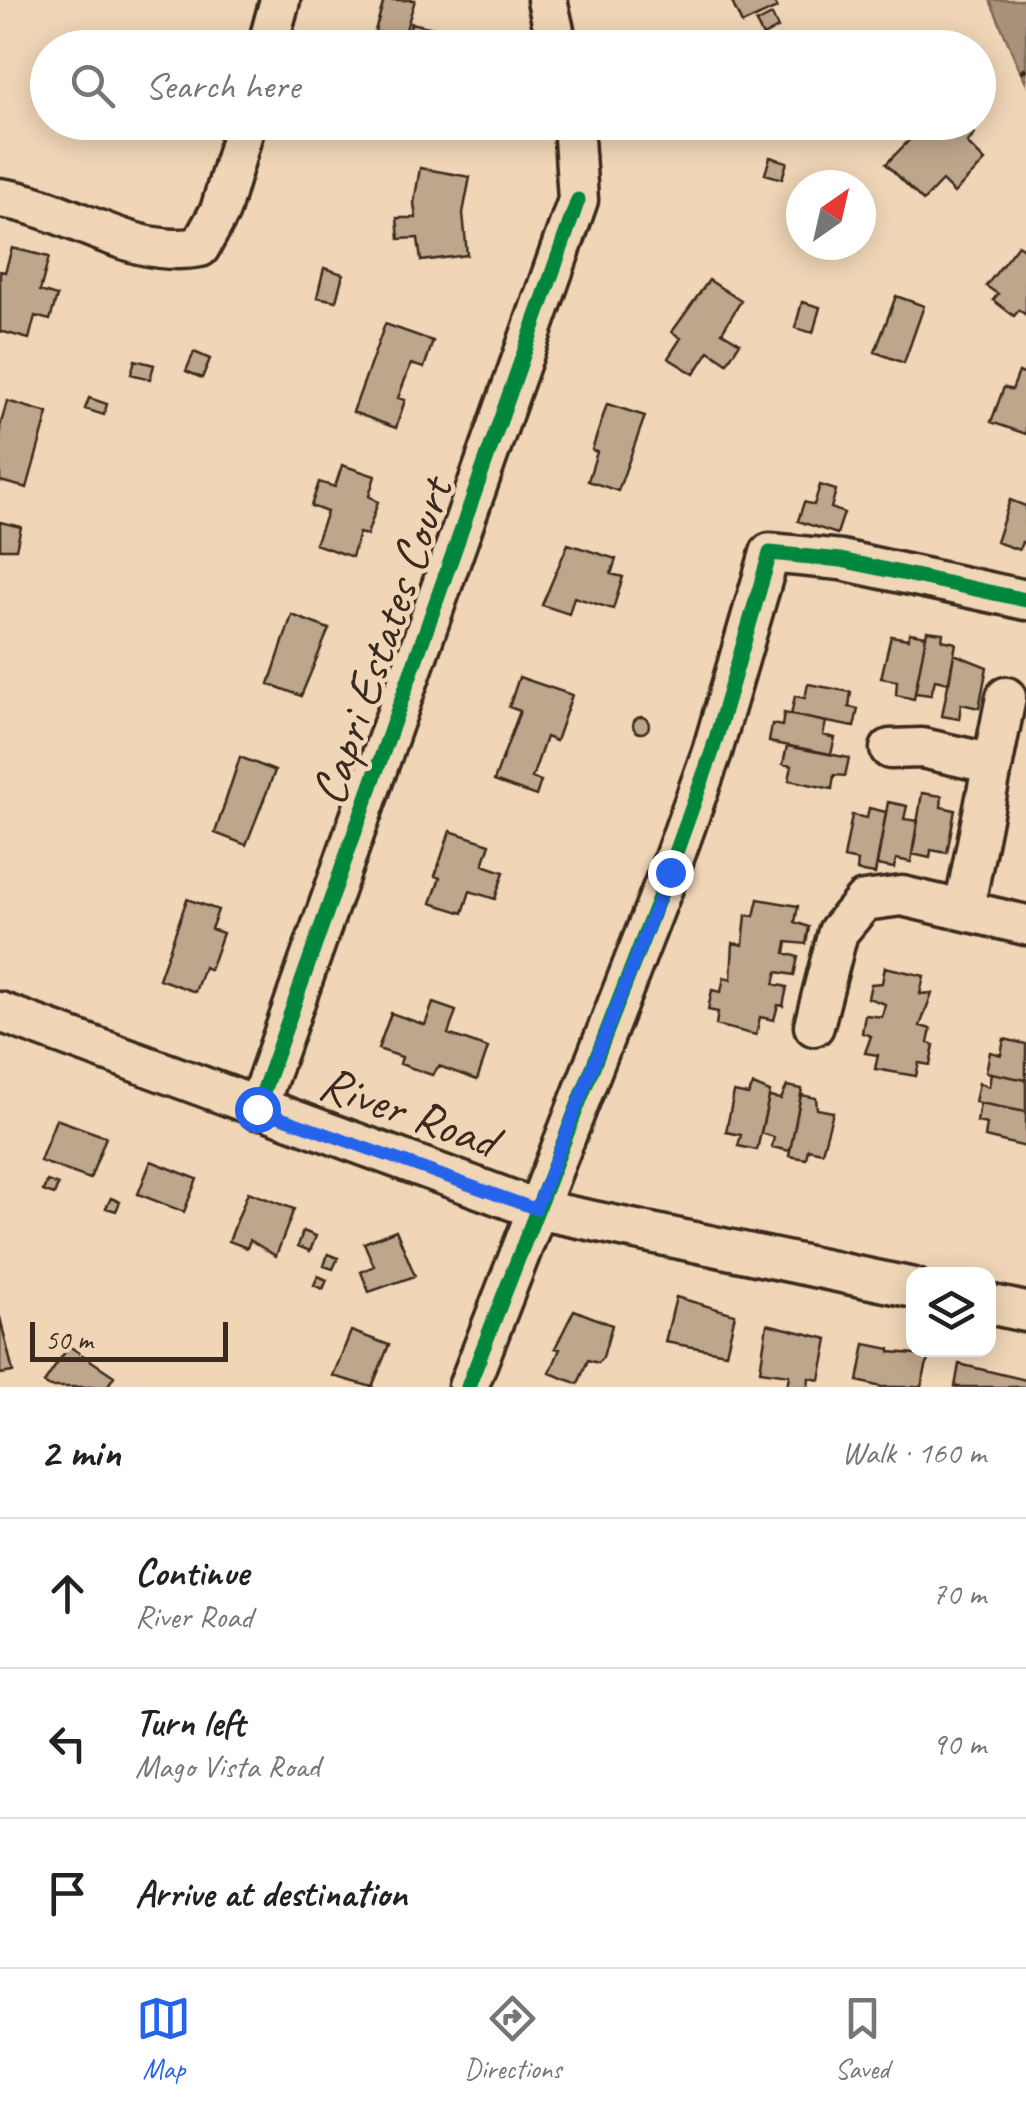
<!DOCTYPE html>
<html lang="en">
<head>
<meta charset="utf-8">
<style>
	body { margin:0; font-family:Caveat,sans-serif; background:#f2f2f2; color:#222 }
	.controls { position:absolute; right:30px; bottom:30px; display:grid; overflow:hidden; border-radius:20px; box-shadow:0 5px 25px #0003 }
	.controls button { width:90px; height:90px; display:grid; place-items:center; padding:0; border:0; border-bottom:2px solid #e0e0e0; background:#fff; color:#222; font:50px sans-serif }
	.compass { position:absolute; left:786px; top:170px; width:90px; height:90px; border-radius:50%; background:#fff; box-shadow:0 5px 25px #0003; rotate:34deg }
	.scale { position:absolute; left:30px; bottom:25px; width:198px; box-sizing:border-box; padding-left:10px; border:5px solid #3b2a1e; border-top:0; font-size:28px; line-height:35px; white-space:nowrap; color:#3b2a1e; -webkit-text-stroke:8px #f0d6b7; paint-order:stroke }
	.stop { position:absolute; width:30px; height:30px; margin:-22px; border:8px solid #2563eb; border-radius:50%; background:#fff }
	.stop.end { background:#2563eb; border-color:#fff; box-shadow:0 2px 10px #0008 }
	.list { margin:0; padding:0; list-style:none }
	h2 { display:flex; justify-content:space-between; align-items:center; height:130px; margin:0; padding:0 40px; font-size:42px }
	h2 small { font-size:32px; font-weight:400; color:#767676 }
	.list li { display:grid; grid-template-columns:65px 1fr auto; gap:30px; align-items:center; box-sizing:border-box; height:150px; padding:0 40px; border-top:2px solid #e0e0e0 }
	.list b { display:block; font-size:38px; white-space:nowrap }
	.list p { margin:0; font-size:32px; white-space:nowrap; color:#767676 }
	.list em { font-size:32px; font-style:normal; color:#767676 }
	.icon { flex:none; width:55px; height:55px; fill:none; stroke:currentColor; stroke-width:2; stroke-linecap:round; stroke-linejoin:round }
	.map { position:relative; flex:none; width:1026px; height:1387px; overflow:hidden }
	.search { position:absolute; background:#fff; box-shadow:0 5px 25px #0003; left:30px; right:30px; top:30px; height:110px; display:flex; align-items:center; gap:25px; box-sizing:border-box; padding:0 35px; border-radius:55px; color:#767676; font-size:38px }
	.sheet { height:580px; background:#fff }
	nav { display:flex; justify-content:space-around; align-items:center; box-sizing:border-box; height:140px; border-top:2px solid #e0e0e0; background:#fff; font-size:28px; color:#767676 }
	nav a { display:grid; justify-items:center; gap:5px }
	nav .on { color:#2563eb }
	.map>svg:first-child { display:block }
</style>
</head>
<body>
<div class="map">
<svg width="1026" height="1387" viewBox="0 0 1026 1387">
	<rect width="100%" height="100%" fill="#f0d6b7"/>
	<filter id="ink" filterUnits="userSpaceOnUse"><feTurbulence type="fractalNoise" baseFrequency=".01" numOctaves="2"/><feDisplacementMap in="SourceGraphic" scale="20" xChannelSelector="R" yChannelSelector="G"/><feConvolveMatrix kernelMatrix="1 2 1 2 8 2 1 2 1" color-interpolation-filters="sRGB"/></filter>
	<g filter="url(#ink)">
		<path fill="#a8927b" stroke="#7c6856" stroke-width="2.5" d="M990,0H1026V82L1021,73Z"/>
		<path fill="#bea68c" stroke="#3b2a1e" stroke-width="2.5" d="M384,0H415L403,39L375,31Z
			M731,0H773L777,8L742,24Z
			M772,15L778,28L763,36L756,23Z
			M411,23L433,28L428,48H405Z
			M309,122H327L332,124L328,134L309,128Z
			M927,122H945L952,129L963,122L975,134L967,143L985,161L954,193L942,181L923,201L886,164Z
			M770,157L787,162L782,179L765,174Z
			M420,168L470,177L463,213L467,255L421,261L418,238L399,239L397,218H416L414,203Z
			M1018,245L1026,251V315L1019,310L1014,316L993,300L998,294L986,286Z
			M12,248L49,257L40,291L57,296L50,320L35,316L29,339L0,331V271L5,272Z
			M324,268L343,274L336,301L317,297Z
			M709,280L741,301L722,332L740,343L727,363L709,351L694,374L668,358L681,338L672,332Z
			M896,296L924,306L904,363L875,352Z
			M802,302L820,307L813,333L795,328Z
			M385,324L433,341L424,368L411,364L398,398L405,400L396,428L353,412Z
			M194,352L210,359L202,378L186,371Z
			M135,360L154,365L150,379L131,374Z
			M1019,372L1026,375V434L991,422L1004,387L1012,390Z
			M89,398L107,404L104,415L85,409Z
			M7,401L48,413L27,488L0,481V427Z
			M607,404L645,416L618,491L588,481L597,452L592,450Z
			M342,465L375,476L369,496L378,502L367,535L359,533L352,557L315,544L327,512L311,506L319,482L335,487Z
			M820,485L836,490L831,508L844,513L837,534L798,521L804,502L814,505Z
			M1010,500L1026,506V544L1022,542L1019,550L996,542Z
			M0,522L21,527L16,549H0Z
			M568,544L616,559L611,574L623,577L613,609L574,597L569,614L542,605Z
			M292,615L329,629L301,696L269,684Z
			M927,631L943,633L942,640L956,643L949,683L935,680L931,695L915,693Z
			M910,633L926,636L914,699L896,695L897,681L881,678L891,636L908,639Z
			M954,654L987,667L979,708L961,704L959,719L942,716Z
			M519,677L572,695L556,741L546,737L532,778L541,781L536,796L494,781L520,711L509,707Z
			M808,684L851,692L849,707L858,709L854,727L791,715L795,696L805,698Z
			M784,713L826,722L823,735L835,738L831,754L769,742L772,724L782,726Z
			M633 725a8 8 0 1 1 16 0a8 8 0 1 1-16 0Z
			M787,746L849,758L845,776L834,775L832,789L789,780L792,766L783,764Z
			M240,757L275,771L246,845L215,833Z
			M922,793L942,796L941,807L955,810L947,853L931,850L930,858L912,854Z
			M888,802L907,806L904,819L918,821L911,862L896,859L894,868L877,865Z
			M869,808L886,812L875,874L857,871L858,861L844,858L852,815L867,818Z
			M450,831L490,844L483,865L504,872L495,899L470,891L463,913L431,903L440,878L435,876Z
			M187,899L218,910L211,929L223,933L210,970L204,967L195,992L159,979Z
			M758,899L798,906L795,922L809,927L806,944L787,942L785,953L798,957L794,975L777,972L774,984L787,987L783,1006L778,1005L774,1020L760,1017L756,1035L716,1025L718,1012L708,1010L712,990L721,992L724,977L731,979L733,943L743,945L746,915L754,916Z
			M885,967L924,976L920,994L932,993L920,1026L931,1029L928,1043L934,1045L930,1065L919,1063L916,1076L875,1069L878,1055L865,1053L871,1036L862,1033L865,1015L882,1017L885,1004L868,998L871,984L882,983Z
			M433,1003L456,1011L448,1034L488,1048L477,1080L439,1066L432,1075L400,1064L402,1057L378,1049L391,1013L425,1025Z
			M1004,1039L1026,1044V1080L986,1072L990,1052L1001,1055Z
			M991,1073L1026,1080V1112L975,1102L979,1083L989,1087Z
			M753,1085L770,1092L757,1150L738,1146L741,1135L726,1132L734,1092L748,1095Z
			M787,1086L802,1089L790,1151L772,1147L774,1137L761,1133L769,1097L781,1099Z
			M801,1095L816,1098L817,1109L833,1112L822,1152L808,1149L806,1159L789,1156Z
			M980,1103L1026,1112V1147L985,1137L987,1124L977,1122Z
			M56,1119L106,1137L90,1179L40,1161Z
			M151,1161L197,1179L184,1212L138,1194Z
			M47,1181L58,1185L54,1195L43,1191Z
			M248,1192L294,1209L276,1256L250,1240L247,1248L229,1241Z
			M111,1198L120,1202L116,1211L106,1208Z
			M396,1230L415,1276L369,1292L361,1272L374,1266L364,1243Z
			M303,1231L316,1236L310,1251L298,1246Z
			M328,1254L338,1258L333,1269L324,1266Z
			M318,1276L327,1280L323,1289L314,1285Z
			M676,1297L735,1314L726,1353L665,1342Z
			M574,1310L612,1325L603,1357L598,1363L588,1360L578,1384L550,1373L560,1349L555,1348Z
			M0,1317L13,1372L0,1374Z
			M767,1324L828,1339L820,1380L809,1378L808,1387H787L789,1375L760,1371Z
			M351,1331L389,1345L372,1387L333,1376Z
			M865,1344L890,1349V1352L929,1355L921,1387H881L858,1381Z
			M69,1346L114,1376L107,1387H50L44,1383Z
			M959,1364L1026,1380V1387H955Z"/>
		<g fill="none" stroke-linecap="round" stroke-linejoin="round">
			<defs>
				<path id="minor" d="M547,0L558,48
					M267,48L280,0
					M0,198C69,207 130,260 200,247L220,211L246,122
					M890,749L922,748L993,764
					M964,909L1006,697
					M0,1012L536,1209L914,1288
					M814,1026L838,932L864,901L902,896L1026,925
					M257,1109L578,200L573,122
					M988,1304L1026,1312
					M468,1387L669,872L712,752L770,553L841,560L1026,600"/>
			</defs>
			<use href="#minor" stroke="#3b2a1e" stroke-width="45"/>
			<path stroke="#3b2a1e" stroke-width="5" stroke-dasharray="8 8" stroke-linecap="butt" d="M1021,73L1026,68"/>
			<use href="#minor" stroke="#f0d6b7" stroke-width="38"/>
			<defs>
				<path id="cycleway" d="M257,1109L578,200
					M468,1387L669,872L712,752L770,553L841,560L1026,600"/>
			</defs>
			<use href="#cycleway" stroke="#f0d6b7" stroke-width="21"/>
			<use href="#cycleway" stroke="#00873e" stroke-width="15"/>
		</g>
	</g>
	<g fill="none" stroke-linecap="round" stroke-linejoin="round" filter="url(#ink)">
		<path stroke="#2563eb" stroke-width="12" d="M257,1109L536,1209L670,872"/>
	</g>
	<g text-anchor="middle" stroke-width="9" stroke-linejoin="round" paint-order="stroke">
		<g font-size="50" fill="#3b2a1e" stroke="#f0d6b7">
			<text transform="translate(380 641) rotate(-71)" y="18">Capri Estates Court</text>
			<text transform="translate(409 1110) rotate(20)" y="18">River Road</text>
		</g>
	</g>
</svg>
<div class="controls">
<button><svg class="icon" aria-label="layers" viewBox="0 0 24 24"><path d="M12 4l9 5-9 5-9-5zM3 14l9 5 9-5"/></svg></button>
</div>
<svg class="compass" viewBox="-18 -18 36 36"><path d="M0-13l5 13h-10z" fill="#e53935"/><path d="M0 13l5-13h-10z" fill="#767676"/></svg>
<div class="scale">50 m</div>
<div class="stop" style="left:257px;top:1109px"></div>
<div class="stop end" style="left:670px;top:872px"></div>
<div class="search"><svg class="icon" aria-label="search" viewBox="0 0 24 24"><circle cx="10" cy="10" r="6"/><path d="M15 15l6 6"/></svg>Search here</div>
</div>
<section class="sheet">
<h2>2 min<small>Walk · 160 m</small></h2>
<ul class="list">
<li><svg class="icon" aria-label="ahead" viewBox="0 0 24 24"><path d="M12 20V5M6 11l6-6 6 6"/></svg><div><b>Continue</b><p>River Road</p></div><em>70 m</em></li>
<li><svg class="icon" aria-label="left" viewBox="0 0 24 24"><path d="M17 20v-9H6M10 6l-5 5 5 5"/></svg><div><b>Turn left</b><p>Mago Vista Road</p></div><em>90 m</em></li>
<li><svg class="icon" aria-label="arrive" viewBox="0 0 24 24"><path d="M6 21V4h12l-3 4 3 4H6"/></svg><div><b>Arrive at destination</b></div></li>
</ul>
</section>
<nav>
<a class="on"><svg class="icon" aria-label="map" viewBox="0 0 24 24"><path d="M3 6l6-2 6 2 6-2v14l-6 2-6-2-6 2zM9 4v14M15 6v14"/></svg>Map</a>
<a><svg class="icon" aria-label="directions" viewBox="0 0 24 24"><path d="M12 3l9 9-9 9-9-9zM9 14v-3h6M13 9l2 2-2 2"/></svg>Directions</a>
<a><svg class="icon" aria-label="saved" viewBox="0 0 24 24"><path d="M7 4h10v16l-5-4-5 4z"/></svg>Saved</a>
</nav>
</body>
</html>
